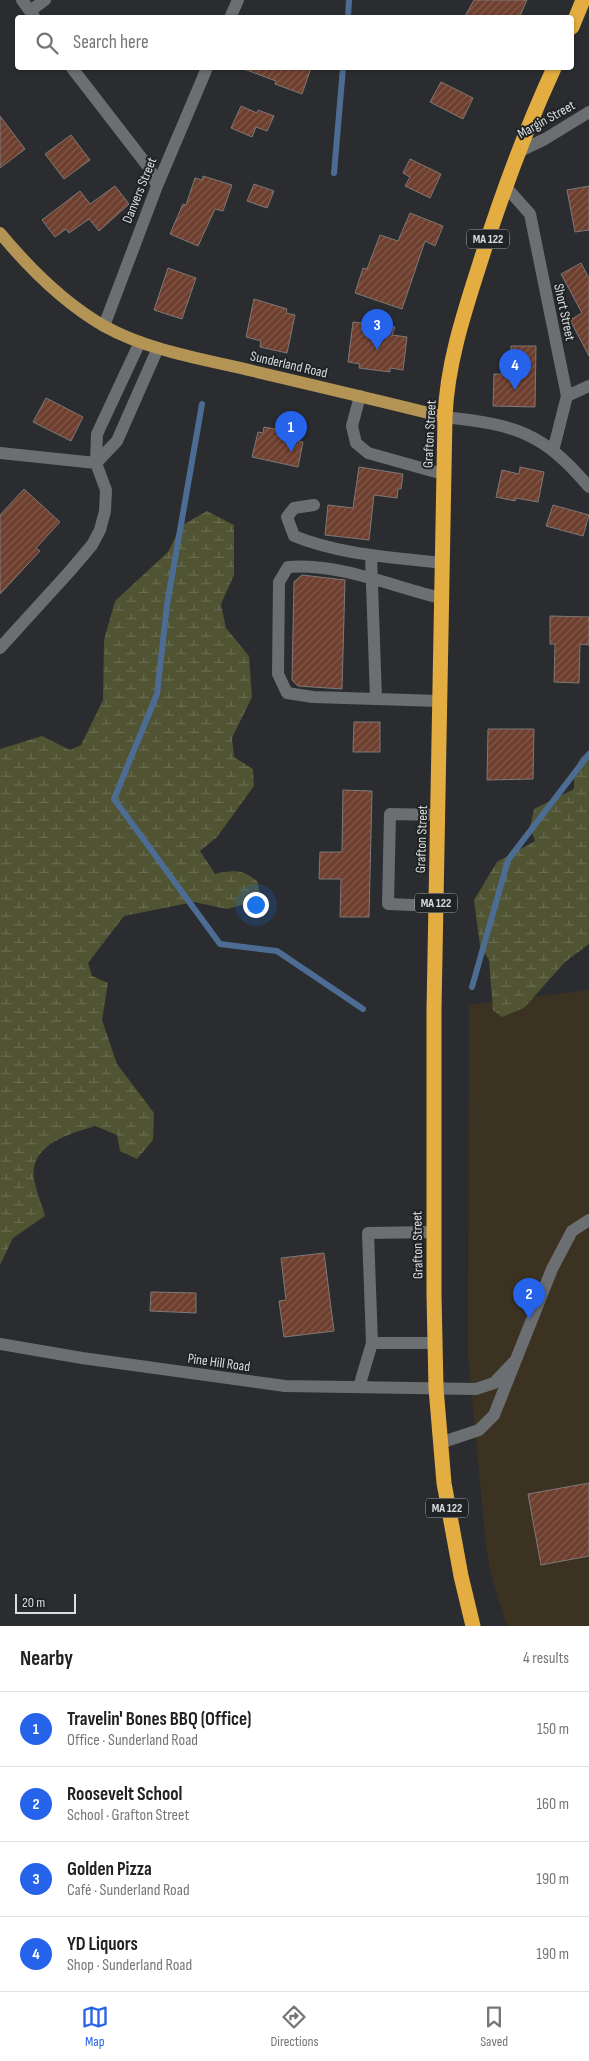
<!DOCTYPE html>
<html lang="en">
<head>
<meta charset="utf-8">
<style>
	body { margin:0; font-family:"Sofia Sans Condensed",sans-serif; background:#f6f6f6; color:#222 }
	.scale { position:absolute; left:15px; bottom:12px; width:61px; box-sizing:border-box; padding-left:5px; border:2px solid #dbdddf; border-top:0; font-size:14px; line-height:18px; white-space:nowrap; color:#dbdddf; -webkit-text-stroke:4px #202325; paint-order:stroke }
	.you { position:absolute; left:255px; top:904px; width:18px; height:18px; margin:-12px; border:4px solid #fff; border-radius:50%; background:#1a73e8; box-shadow:0 0 0 8px #1a73e833 }
	.badge { display:grid; place-items:center; width:32px; height:32px; border-radius:50%; background:#2563eb; color:#fff; font-size:16px; font-weight:700 }
	.pin { position:absolute; translate:-50% -41px; filter:drop-shadow(0 1px 2px #0008) }
	.pin::after { content:''; position:absolute; top:26px; width:18px; height:15px; background:inherit; clip-path:polygon(0 0,100% 0,50% 100%) }
	.list { margin:0; padding:0; list-style:none }
	h2 { display:flex; justify-content:space-between; align-items:center; height:65px; margin:0; padding:0 20px; font-size:21px }
	h2 small { font-size:16px; font-weight:400; color:#767676 }
	.list li { display:grid; grid-template-columns:32px 1fr auto; gap:15px; align-items:center; box-sizing:border-box; height:75px; padding:0 20px; border-top:1px solid #e0e0e0 }
	.list b { display:block; font-size:19px; white-space:nowrap }
	.list p { margin:0; font-size:16px; white-space:nowrap; color:#767676 }
	.list em { font-size:16px; font-style:normal; color:#767676 }
	.icon { flex:none; width:28px; height:28px; fill:none; stroke:currentColor; stroke-width:2; stroke-linecap:round; stroke-linejoin:round }
	.map { position:relative; flex:none; width:589px; height:1626px; overflow:hidden }
	.search { position:absolute; background:#fff; box-shadow:0 1px 4px #0004; left:15px; right:15px; top:15px; height:55px; display:flex; align-items:center; gap:12px; box-sizing:border-box; padding:0 18px; border-radius:5px; color:#767676; font-size:19px }
	.sheet { height:365px; background:#fff }
	nav { display:flex; justify-content:space-around; align-items:center; box-sizing:border-box; height:70px; border-top:1px solid #e0e0e0; background:#fff; font-size:14px; color:#767676 }
	nav a { display:grid; justify-items:center; gap:2px }
	nav .on { color:#2563eb }
	.map>svg:first-child { display:block }
</style>
</head>
<body>
<div class="map">
<svg width="589" height="1626" viewBox="0 0 589 1626">
	<defs>
		<pattern id="wetland-marsh" width="20" height="14" patternUnits="userSpaceOnUse" patternTransform="scale(1.25)"><rect width="20" height="14" fill="#505433"/><path d="M1 5h8M5 5V1M11 12h8M15 12V8" fill="none" stroke="#696c50"/></pattern>
		<pattern id="building-hatch" width="6" height="6" patternUnits="userSpaceOnUse" patternTransform="scale(1.25)"><rect width="6" height="6" fill="#6e3f2e"/><path d="M-1 1l2-2M0 6l6-6M5 7l2-2" fill="none" stroke="#825a4c"/></pattern>
	</defs>
	<rect width="100%" height="100%" fill="#2a2c2f"/>
	<path fill="#3b3222" d="M589,990V1626H507L490,1571L486,1546L468,1355L469,1005Z"/>
	<path fill="url(#wetland-marsh)" d="M207,511L234,525V575L221,604L226,628L249,656L252,697L232,738L234,757L253,769L254,786L217,837L200,851L215,874C234,870 243,869 258,882L260,900L227,909L194,902L124,916L88,963L92,976L108,983L102,1020L117,1064L154,1113L153,1140L137,1159L120,1151L117,1135L95,1126C70,1134 29,1144 34,1179C36,1191 42,1204 45,1216L13,1238L0,1265V749L42,736L70,750L81,745L103,700L104,640L115,601L168,552L181,526Z
		M589,752V944L565,962L524,1008L502,1017L493,1010L489,960L480,946L474,900L497,862L535,841L530,827L534,809L574,789C574,775 574,759 589,752Z"/>
	<g fill="none" stroke-linecap="round" stroke-linejoin="round">
		<path stroke="#4d6c93" stroke-width="6" d="M348,18L349,0
			M334,173L343,68
			M202,404L167,605L157,694L114,799L220,944L277,951L363,1009
			M472,987L508,860L589,754"/>
	</g>
	<path fill="url(#building-hatch)" stroke="#7d7977" d="M474,0H527L519,18H464Z
		M244,68H311L302,94L275,84L276,81L244,69Z
		M441,82L473,98L463,119L430,102Z
		M241,106L257,113L258,110L274,116L267,131L256,127L252,137L231,128Z
		M0,116L25,149L0,168Z
		M71,135L90,160L64,179L45,154Z
		M410,159L441,174L430,198L405,186L410,177L403,173Z
		M203,176L232,185L223,211L215,209L198,246L170,234L183,204L186,205L195,178L202,180Z
		M254,184L274,191L267,208L247,201Z
		M115,186L129,204L99,231L89,219L69,233L66,229L55,237L42,220L80,191L90,204Z
		M589,186V230L575,232L567,190Z
		M410,213L443,226L435,246L425,241L402,309L355,293L363,268L367,269L380,235L398,241Z
		M581,263L589,278V356L570,320L582,313L561,274Z
		M168,268L196,278L182,319L154,310Z
		M254,299L287,309L286,313L295,315L287,353L260,347L261,341L246,337Z
		M353,322L395,327L392,335L407,337L403,370L390,368V372L359,368L360,364L348,362Z
		M511,346H536L535,407L493,406L494,374H511Z
		M46,398L83,417L71,441L33,422Z
		M264,427L285,431L284,437L303,442L298,467L252,457L258,432L263,433Z
		M359,467L403,474L401,489H398L397,498L374,495L369,540L325,535L328,505L353,508Z
		M520,467L544,472L538,502L516,498L515,501L496,497L502,470L519,474Z
		M24,489L60,522L36,548L40,551L0,594V515Z
		M553,505L589,515L583,536L546,526Z
		M302,575L345,580L342,689L298,686L292,680L294,582Z
		M550,616L589,617V645L580,644L579,683L554,682L555,644H550Z
		M354,722H380V752H353Z
		M488,729H534L533,779L487,780Z
		M343,790L372,791L369,917H340L341,879H319L320,852H342Z
		M324,1253L334,1331L284,1337L279,1301L286,1300L281,1258Z
		M151,1292L196,1293V1313L150,1311Z
		M589,1483V1556L541,1565L528,1494Z"/>
	<g fill="none" stroke-linecap="round" stroke-linejoin="round">
		<path stroke="#6c6f72" stroke-width="12" d="M22,0L35,18
			M30,11L45,0
			M230,18L238,0
			M72,68L150,169L157,186
			M518,152L545,139L589,112
			M505,186L530,214L567,396L553,451
			M104,326L157,186L207,68
			M360,396L352,426L356,443L368,453L443,474
			M567,396L589,386
			M445,417C514,425 542,431 589,487
			M0,453L96,463
			M96,463L117,441L158,348
			M314,505L294,508L287,517L294,536C341,555 392,557 442,563
			M371,555L376,699
			M0,648L70,571L92,545L100,530L105,511L106,490L96,463L97,434L140,342
			M440,701L313,697L287,693L278,674L279,582L288,567C339,563 391,586 441,598
			M436,906L388,904L390,814L438,815
			M433,1232L368,1233L372,1343H435
			M0,1344L82,1358L285,1386L476,1389L494,1383L514,1362
			M359,1387L372,1343
			M440,1443L479,1430L494,1415L552,1269L572,1231L589,1220"/>
		<path stroke="#b39455" stroke-width="12" d="M0,233C29,268 64,303 104,326C149,351 203,359 253,371C317,386 381,401 445,417"/>
		<path stroke="#e3ad41" stroke-width="15" d="M572,27L583,0
			M473,1626L461,1576L444,1483L436,1388L434,1294V1010L445,417C447,364 464,313 480,263C501,196 525,131 554,68"/>
	</g>
	<g text-anchor="middle" stroke-width="4" stroke-linejoin="round" paint-order="stroke">
		<g fill="#202325" stroke="#a3a5a7" stroke-width="1">
			<rect x="467" y="229.5" width="42" height="19" rx="4"/>
			<rect x="415" y="893.5" width="42" height="19" rx="4"/>
			<rect x="426" y="1498.5" width="42" height="19" rx="4"/>
		</g>
		<g font-size="12" font-weight="bold" fill="#dbdddf">
			<text x="488" y="243">MA 122</text>
			<text x="436" y="907">MA 122</text>
			<text x="447" y="1512">MA 122</text>
		</g>
		<g font-size="14" fill="#dbdddf" stroke="#202325">
			<text transform="translate(546 119) rotate(-29)" y="5">Margin Street</text>
			<text transform="translate(139 190) rotate(-68)" y="5">Danvers Street</text>
			<text transform="translate(565 312) rotate(78)" y="5">Short Street</text>
			<text transform="translate(289 364) rotate(13)" y="5">Sunderland Road</text>
			<text transform="translate(429 434) rotate(-87)" y="5">Grafton Street</text>
			<text transform="translate(421 839) rotate(-88)" y="5">Grafton Street</text>
			<text transform="translate(417 1245) rotate(-91)" y="5">Grafton Street</text>
			<text transform="translate(219 1362) rotate(8)" y="5">Pine Hill Road</text>
		</g>
	</g>
</svg>
<div class="scale">20 m</div>
<div class="you"></div>
<div class="pin badge" style="left:291px;top:452px">1</div>
<div class="pin badge" style="left:529px;top:1319px">2</div>
<div class="pin badge" style="left:377px;top:350px">3</div>
<div class="pin badge" style="left:515px;top:390px">4</div>
<div class="search"><svg class="icon" aria-label="search" viewBox="0 0 24 24"><circle cx="10" cy="10" r="6"/><path d="M15 15l6 6"/></svg>Search here</div>
</div>
<section class="sheet">
<h2>Nearby<small>4 results</small></h2>
<ul class="list">
<li><span class="badge">1</span><div><b>Travelin' Bones BBQ (Office)</b><p>Office · Sunderland Road</p></div><em>150 m</em></li>
<li><span class="badge">2</span><div><b>Roosevelt School</b><p>School · Grafton Street</p></div><em>160 m</em></li>
<li><span class="badge">3</span><div><b>Golden Pizza</b><p>Café · Sunderland Road</p></div><em>190 m</em></li>
<li><span class="badge">4</span><div><b>YD Liquors</b><p>Shop · Sunderland Road</p></div><em>190 m</em></li>
</ul>
</section>
<nav>
<a class="on"><svg class="icon" aria-label="map" viewBox="0 0 24 24"><path d="M3 6l6-2 6 2 6-2v14l-6 2-6-2-6 2zM9 4v14M15 6v14"/></svg>Map</a>
<a><svg class="icon" aria-label="directions" viewBox="0 0 24 24"><path d="M12 3l9 9-9 9-9-9zM9 14v-3h6M13 9l2 2-2 2"/></svg>Directions</a>
<a><svg class="icon" aria-label="saved" viewBox="0 0 24 24"><path d="M7 4h10v16l-5-4-5 4z"/></svg>Saved</a>
</nav>
</body>
</html>
